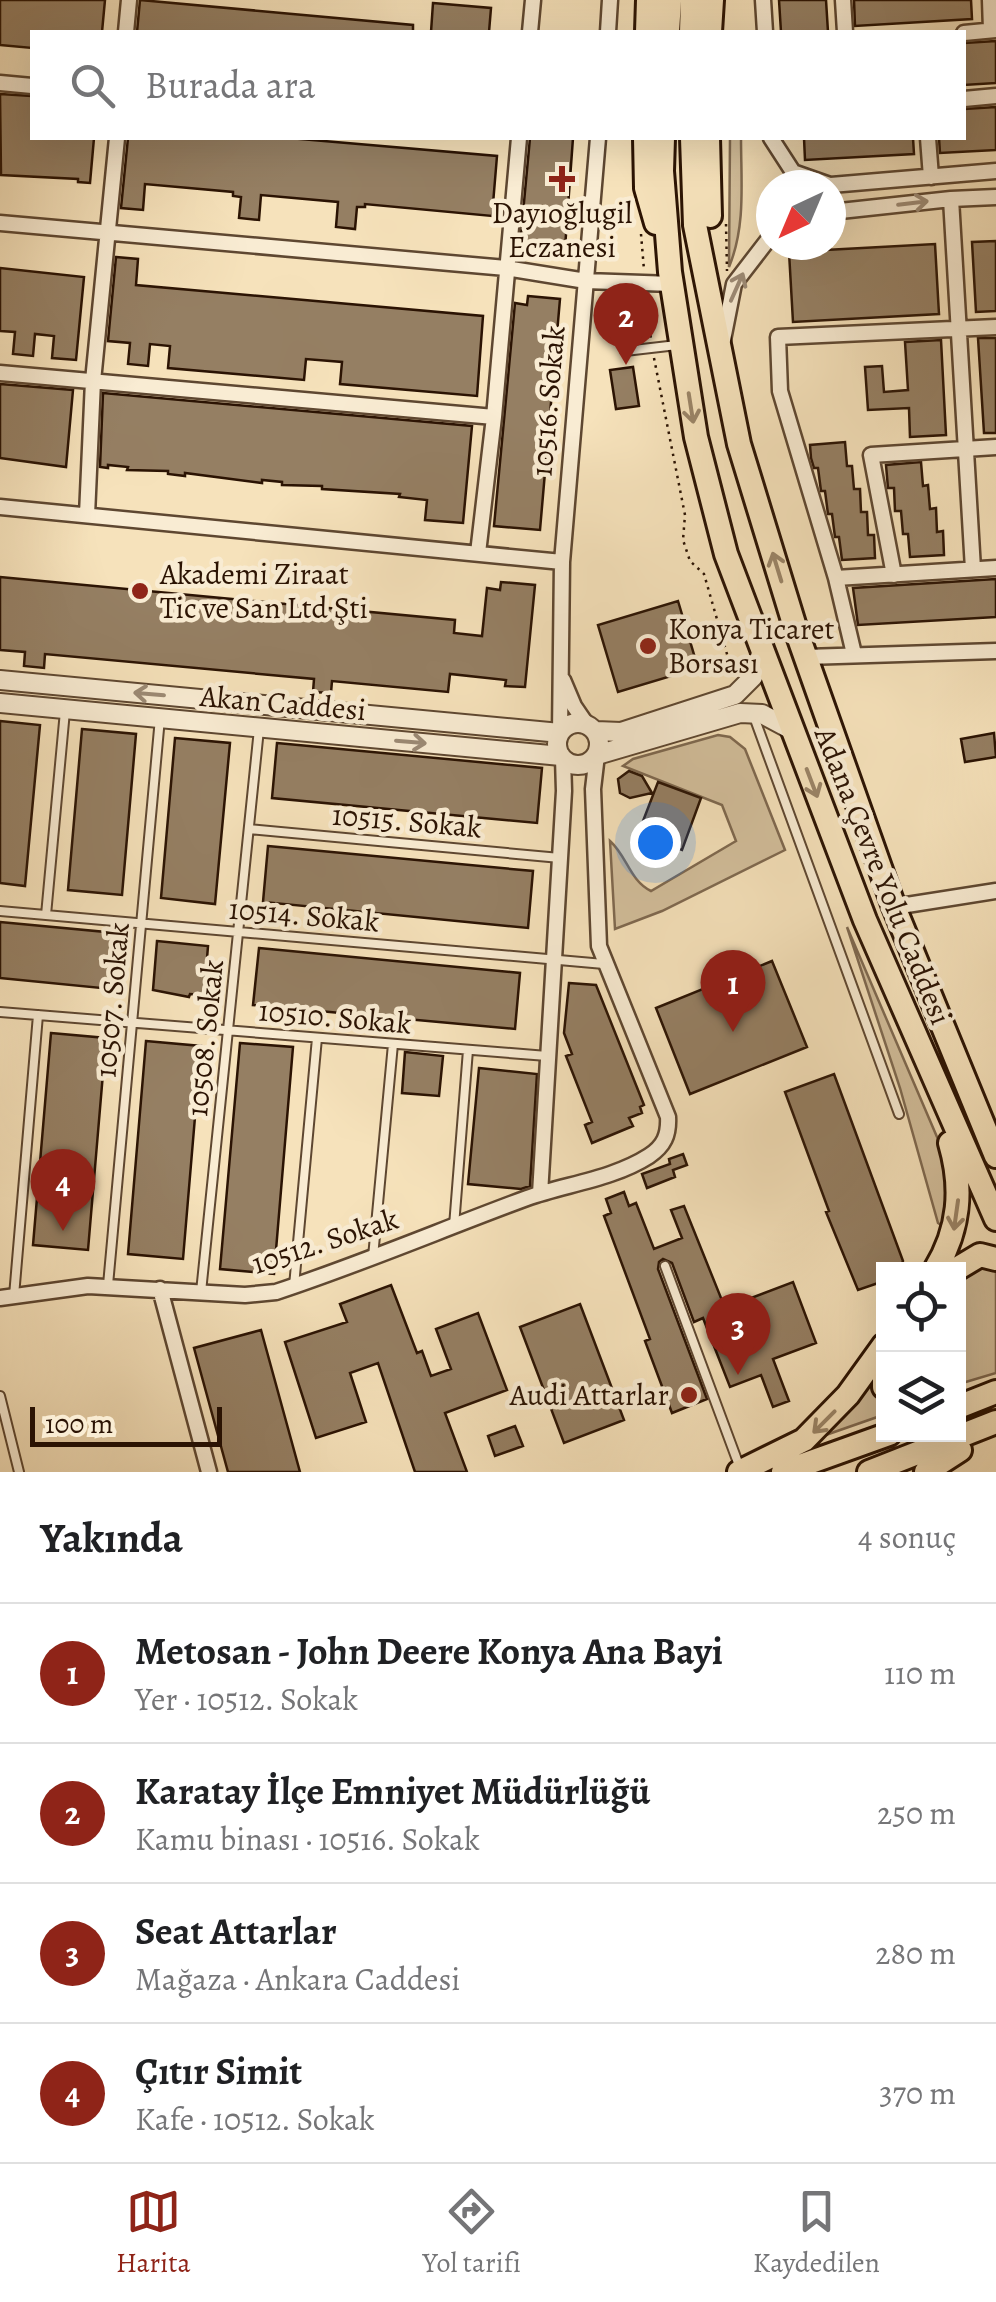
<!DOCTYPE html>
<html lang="tr">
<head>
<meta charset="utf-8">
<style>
	body { margin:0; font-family:Alegreya,serif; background:#f6f6f6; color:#202124 }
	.controls { position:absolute; right:30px; bottom:30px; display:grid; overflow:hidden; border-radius:0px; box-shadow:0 10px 40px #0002 }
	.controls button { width:90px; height:90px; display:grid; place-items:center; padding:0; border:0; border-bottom:2px solid #e0e0e0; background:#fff; color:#202124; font:50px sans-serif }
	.compass { position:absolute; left:756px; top:170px; width:90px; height:90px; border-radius:50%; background:#fff; box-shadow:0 10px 40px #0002; rotate:224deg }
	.scale { position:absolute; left:30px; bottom:25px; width:192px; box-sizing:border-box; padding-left:10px; border:5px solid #2b1303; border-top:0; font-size:28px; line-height:35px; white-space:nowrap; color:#2b1303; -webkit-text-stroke:8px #f9ecd3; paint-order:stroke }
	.you { position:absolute; left:655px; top:842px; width:35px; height:35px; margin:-25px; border:8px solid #fff; border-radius:50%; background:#1a73e8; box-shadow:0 0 0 15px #1a73e833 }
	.badge { display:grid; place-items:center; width:65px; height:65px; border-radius:50%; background:#8f2418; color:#fff; font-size:32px; font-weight:700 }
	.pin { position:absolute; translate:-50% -82px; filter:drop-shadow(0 2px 5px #0008) }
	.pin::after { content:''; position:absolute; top:52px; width:35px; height:30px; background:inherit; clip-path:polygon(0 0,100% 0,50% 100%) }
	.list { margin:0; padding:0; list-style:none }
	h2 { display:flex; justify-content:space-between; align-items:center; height:130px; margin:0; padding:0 40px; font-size:42px }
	h2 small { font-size:32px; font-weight:400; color:#757577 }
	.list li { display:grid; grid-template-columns:65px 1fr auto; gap:30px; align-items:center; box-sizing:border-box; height:140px; padding:0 40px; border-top:2px solid #e0e0e0 }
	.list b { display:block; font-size:38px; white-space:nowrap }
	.list p { margin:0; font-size:32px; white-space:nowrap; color:#757577 }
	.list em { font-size:32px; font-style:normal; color:#757577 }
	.icon { flex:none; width:55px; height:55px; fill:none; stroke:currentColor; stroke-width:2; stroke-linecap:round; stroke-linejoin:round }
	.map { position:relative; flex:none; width:996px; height:1472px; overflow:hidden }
	.search { position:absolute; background:#fff; box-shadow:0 10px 40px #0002; left:30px; right:30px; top:30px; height:110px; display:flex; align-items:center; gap:25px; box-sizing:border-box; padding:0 35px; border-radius:0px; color:#757577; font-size:38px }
	.sheet { height:690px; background:#fff }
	nav { display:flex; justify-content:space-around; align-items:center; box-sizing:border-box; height:140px; border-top:2px solid #e0e0e0; background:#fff; font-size:28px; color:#757577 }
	nav a { display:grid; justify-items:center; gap:5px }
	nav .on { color:#8f2418 }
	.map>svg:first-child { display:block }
</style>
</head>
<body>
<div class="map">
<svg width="996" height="1472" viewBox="0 0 996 1472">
	<rect width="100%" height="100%" fill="#f6e2bb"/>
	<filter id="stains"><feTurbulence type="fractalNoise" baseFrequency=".002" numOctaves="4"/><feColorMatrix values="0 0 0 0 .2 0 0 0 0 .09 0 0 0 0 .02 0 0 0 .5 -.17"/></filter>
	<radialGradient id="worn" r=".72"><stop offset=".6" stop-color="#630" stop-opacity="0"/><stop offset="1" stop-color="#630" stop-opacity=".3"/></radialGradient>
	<path fill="#d3bf9c" stroke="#7f6950" stroke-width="2.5" d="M730,138H741C741,182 746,226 729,267Z
		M718,735L730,737L745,749L785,850L662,911L615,929L610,841C627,856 630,881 651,891L736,841L722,805L623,766L633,759Z
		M847,927L940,1144L948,1173L946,1228L938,1223L900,1088Z
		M985,1265L996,1272V1373L959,1384V1284L970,1268Z
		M879,1365L877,1393L883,1403V1415L820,1437Z"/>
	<path fill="#957f63" stroke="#2b1303" stroke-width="2.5" d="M0,0H105L102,32H32V48L0,45Z
		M140,0L413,25V32H137Z
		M779,0H826L828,32H781Z
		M854,0H971L972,19L855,26Z
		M433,3L491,8L489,32H431Z
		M996,41V83L964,85V43Z
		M0,94L32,96V138H94L90,183L78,182V179L1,175Z
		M996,107V150L940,153L939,138H964V109Z
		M128,138H289L497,156L492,216L365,204V207H357L355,229L336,227L338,202L261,195L259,220L239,218L241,197L233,196V192L145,184L143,210L121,208Z
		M530,138H573L565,248L520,245Z
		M804,138H913L914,154L805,160Z
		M996,241V311L976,312L972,242Z
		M935,244L939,314L793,322L789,252Z
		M116,257L138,259L136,285L483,316L477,396L340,384L342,362L306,359L304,380L168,368L170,346L150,344L148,366L128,364L130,343L108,341Z
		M0,268L84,277L76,360L52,358L54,336L35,334L33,356L13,354L15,332L0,331Z
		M528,296L560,299L540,530L494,526L515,303L527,305Z
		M978,338H996V433H984Z
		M941,340L946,435L910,437L909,408L868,410L865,367L882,366L884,392L908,390L905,342Z
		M633,367L639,406L616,409L610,370Z
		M0,384L73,390L66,467L0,458Z
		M103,393L472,426L463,523L425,520L427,500L399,497L400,494L322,489V486L282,485V482L262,480V483L185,473V476L168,474V471L127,470L128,467L108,465V468L100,467Z
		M845,442L847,466H852L854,489H860L861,512H867L868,535H874L875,558L842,560L839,537H835L832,514H828L825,491H821L818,468H814L811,458L810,445Z
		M921,462L923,486L928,485L930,509L936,508L937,532L943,531L944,555L910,557L908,534H903L901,511H895L894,488H888L886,465Z
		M0,577L455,620L454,633L482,636L487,588L500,590L501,582L535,585L525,687L505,686L506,680L450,674L448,692L332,681L331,693L313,692L314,679L45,654L44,668L24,666L25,652L0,650Z
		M996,579V617L858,625L853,588Z
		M678,601L698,668L618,692L598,625Z
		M0,721L40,725L25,886L0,883Z
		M82,729L136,734L122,895L68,890Z
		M994,733L996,757L965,762L961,739Z
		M175,738L230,743L215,904L161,898Z
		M277,743L542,768L537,823L272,798Z
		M629,771L642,776L652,793L630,798L620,793L618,779Z
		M658,782L701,798L682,850L638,834Z
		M268,846L533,871L528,928L263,902Z
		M0,922L116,933L111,989L0,978Z
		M157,941L208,946L204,995L190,994L189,997L153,990Z
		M259,948L520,973L515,1029L253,1005Z
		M772,961L807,1047L690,1094L656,1008Z
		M569,983L596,985L644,1105L640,1107L642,1113L629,1118L633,1126L592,1143L585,1125L592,1122L566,1056L572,1054L564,1033Z
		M51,1033L106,1038L88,1250L33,1245Z
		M146,1041L201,1046L183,1259L128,1254Z
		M240,1043L293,1047L274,1274L220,1269Z
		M405,1052L443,1056L439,1096L402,1093Z
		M479,1068L537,1074L530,1186L521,1189L468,1184Z
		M834,1074L903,1261L899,1270H884V1281L858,1290L826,1212L829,1211L785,1092Z
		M683,1154L687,1165L673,1170L675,1177L647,1188L642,1174L670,1164L669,1159Z
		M624,1192L629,1206L636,1203L654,1249L682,1238L671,1210L684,1206L725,1308L793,1282L816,1343L773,1359L789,1401L773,1407L761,1375L730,1387L703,1318L694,1322L672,1263L663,1259L659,1262L658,1269L707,1399L672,1413L645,1341L650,1339L604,1216L611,1213L606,1199Z
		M391,1285L417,1353L422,1351L431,1376L451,1369L436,1329L478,1313L507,1390L445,1413L467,1472H415L378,1363L350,1373L366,1422L316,1438L285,1342L347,1322L340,1304Z
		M580,1304L624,1420L564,1443L520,1327Z
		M261,1330L300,1472H228L194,1348Z
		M515,1426L523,1446L495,1456L488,1436Z"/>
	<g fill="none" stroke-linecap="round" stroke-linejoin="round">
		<defs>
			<path id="service" d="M625,351L677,345
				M753,714L899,1114
				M249,829L560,858
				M0,911L604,964
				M46,915L65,711
				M0,1012L547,1056
				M454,1226L468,1050
				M373,1257L393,1044
				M665,1266L740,1468
				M108,1285L160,718
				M294,1286L317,1038
				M201,1292L259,729
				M14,1296L38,1015
				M0,1396L19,1472"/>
			<path id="minor" d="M763,0L765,32
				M843,0L845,32
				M990,0L991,30
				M126,32L129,0
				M530,32L533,0
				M608,32L610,0
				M964,33L996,30
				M0,83L32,86
				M964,99L996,96
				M771,138L793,172L830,185
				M928,138L931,177
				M831,185L996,171
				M951,199L973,569
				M831,212L951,199L996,197
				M0,223L506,268L586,281L672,284
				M723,340L734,284L771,236
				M0,373L494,417
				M0,507L562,562
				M87,515L93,381L117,138
				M478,553L494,417L519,138
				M894,575L871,455L996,447
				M836,578L780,391L778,337L996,327
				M854,654L836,578L996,568
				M806,657L996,651
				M563,680L574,706L587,725
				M560,733L562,562L598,138
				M894,907L996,891
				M540,1194L564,791L563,758
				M160,1289L209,1472
				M0,1298L88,1286L245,1295L276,1292C361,1264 443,1229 527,1198C567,1184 613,1179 649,1156C664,1146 669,1135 668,1117L599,946L593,789L597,755"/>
			<path id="tertiary" d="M0,680L560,733
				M0,703L561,756
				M557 744a21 21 0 1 1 42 0a21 21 0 1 1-42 0Z
				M596,731L621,732L735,695L753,677L762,651
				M597,755L740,713L762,714L792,730"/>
			<path id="trunk" d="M647,32L648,0
				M668,32L670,0
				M691,32L692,0
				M710,32L712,0
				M645,138L646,188L656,223
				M663,138L662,171L670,272L696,437L726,554L865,920L996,1219
				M692,138L695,225L739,444L795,627L894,907L996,1156
				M708,138L710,216
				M935,1270C960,1229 963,1188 950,1143
				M955,1270L980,1255L996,1259
				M884,1373V1387
				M958,1407L996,1392
				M739,1472L804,1440L848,1395L884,1345
				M783,1472L889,1434
				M869,1472L996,1422
				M926,1472L960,1450"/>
		</defs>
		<use href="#service" stroke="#5e4731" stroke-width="12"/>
		<use href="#minor" stroke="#5e4731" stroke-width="19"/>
		<use href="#tertiary" stroke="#5e4731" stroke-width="22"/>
		<use href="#trunk" stroke="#2b1303" stroke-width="28"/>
		<path stroke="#2b1303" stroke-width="2.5" stroke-dasharray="2.5 5" stroke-linecap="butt" d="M726,224L727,271
			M641,234L644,270
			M646,298L651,340
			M654,358L685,515L683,540L690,561L704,574L733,675"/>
		<use href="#service" stroke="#f9ecd3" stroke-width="8"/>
		<use href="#minor" stroke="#f9ecd3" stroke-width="14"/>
		<use href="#tertiary" stroke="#f9ecd3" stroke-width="18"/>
		<use href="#trunk" stroke="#f6e2bb" stroke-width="22"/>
	</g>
	<defs><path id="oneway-shaft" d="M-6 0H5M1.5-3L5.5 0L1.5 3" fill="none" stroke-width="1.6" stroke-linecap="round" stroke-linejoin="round" transform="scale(2.5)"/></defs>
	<g stroke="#9c8a75">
		<use href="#oneway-shaft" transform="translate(913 203) rotate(-7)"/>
		<use href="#oneway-shaft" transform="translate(737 287) rotate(-66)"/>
		<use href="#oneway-shaft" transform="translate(149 694) rotate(-175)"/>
		<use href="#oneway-shaft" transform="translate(411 742) rotate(5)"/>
	</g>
	<g stroke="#9b8568">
		<use href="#oneway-shaft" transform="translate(691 408) rotate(81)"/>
		<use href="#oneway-shaft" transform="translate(777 567) rotate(-107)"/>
		<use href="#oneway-shaft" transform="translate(812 783) rotate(69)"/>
		<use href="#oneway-shaft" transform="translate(956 1215) rotate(98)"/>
		<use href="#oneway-shaft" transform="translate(824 1422) rotate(135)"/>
	</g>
	<g fill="#8f2418" stroke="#f9ecd3" stroke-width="4">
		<path d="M557 164h10v10h10v10h-10v10h-10v-10h-10v-10h10z"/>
		<circle cx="140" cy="591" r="10"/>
		<circle cx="648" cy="646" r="10"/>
		<circle cx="689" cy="1395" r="10"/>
	</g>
	<g text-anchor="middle" stroke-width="9" stroke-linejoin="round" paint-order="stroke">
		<g font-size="30" fill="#2b1303" stroke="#f9ecd3" text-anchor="start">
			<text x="562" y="223" text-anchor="middle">Dayıoğlugil<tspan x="562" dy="34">Eczanesi</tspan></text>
			<text x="160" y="584">Akademi Ziraat<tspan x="160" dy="34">Tic ve San Ltd Şti</tspan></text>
			<text x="668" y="639">Konya Ticaret<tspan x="668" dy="34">Borsası</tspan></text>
			<text x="669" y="1405" text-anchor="end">Audi Attarlar</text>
		</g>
		<g font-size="30" fill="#2b1303" stroke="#f9ecd3">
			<text transform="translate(548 401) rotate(-85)" y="10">10516. Sokak</text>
			<text transform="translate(283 703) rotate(5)" y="10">Akan Caddesi</text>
			<text transform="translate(407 821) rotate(5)" y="10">10515. Sokak</text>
			<text transform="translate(883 876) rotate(68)" y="10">Adana Çevre Yolu Caddesi</text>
			<text transform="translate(304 915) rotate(5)" y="10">10514. Sokak</text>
			<text transform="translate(112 1000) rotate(-85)" y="10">10507. Sokak</text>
			<text transform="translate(335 1017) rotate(5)" y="10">10510. Sokak</text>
			<text transform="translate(205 1038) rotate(-84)" y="10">10508. Sokak</text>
			<text transform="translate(325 1241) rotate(-18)" y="10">10512. Sokak</text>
		</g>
	</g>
	<rect width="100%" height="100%" filter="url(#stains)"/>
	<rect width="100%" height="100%" fill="url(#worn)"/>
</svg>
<div class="controls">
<button><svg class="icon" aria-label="locate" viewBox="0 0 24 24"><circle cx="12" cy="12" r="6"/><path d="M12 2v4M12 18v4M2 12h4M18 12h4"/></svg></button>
<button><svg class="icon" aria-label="layers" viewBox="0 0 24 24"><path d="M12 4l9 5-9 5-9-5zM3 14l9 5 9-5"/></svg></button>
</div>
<svg class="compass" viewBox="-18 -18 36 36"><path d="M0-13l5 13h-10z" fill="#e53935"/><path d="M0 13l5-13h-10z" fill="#757577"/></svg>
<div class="scale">100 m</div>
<div class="you"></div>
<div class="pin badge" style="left:733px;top:1032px">1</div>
<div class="pin badge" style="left:626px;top:365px">2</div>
<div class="pin badge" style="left:738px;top:1375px">3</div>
<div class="pin badge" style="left:63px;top:1231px">4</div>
<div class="search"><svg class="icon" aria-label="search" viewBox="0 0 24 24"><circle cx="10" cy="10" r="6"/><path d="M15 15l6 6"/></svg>Burada ara</div>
</div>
<section class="sheet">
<h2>Yakında<small>4 sonuç</small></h2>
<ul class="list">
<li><span class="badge">1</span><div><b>Metosan - John Deere Konya Ana Bayi</b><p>Yer · 10512. Sokak</p></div><em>110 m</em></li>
<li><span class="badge">2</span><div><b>Karatay İlçe Emniyet Müdürlüğü</b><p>Kamu binası · 10516. Sokak</p></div><em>250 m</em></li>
<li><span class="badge">3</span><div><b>Seat Attarlar</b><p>Mağaza · Ankara Caddesi</p></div><em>280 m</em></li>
<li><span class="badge">4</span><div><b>Çıtır Simit</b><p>Kafe · 10512. Sokak</p></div><em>370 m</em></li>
</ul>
</section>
<nav>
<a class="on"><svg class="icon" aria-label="map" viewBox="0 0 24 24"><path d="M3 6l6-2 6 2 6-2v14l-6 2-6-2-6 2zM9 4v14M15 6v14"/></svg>Harita</a>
<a><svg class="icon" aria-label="directions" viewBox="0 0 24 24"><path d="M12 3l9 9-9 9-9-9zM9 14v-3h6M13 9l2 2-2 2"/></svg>Yol tarifi</a>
<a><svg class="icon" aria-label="saved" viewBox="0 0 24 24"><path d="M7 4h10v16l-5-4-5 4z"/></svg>Kaydedilen</a>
</nav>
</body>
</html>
